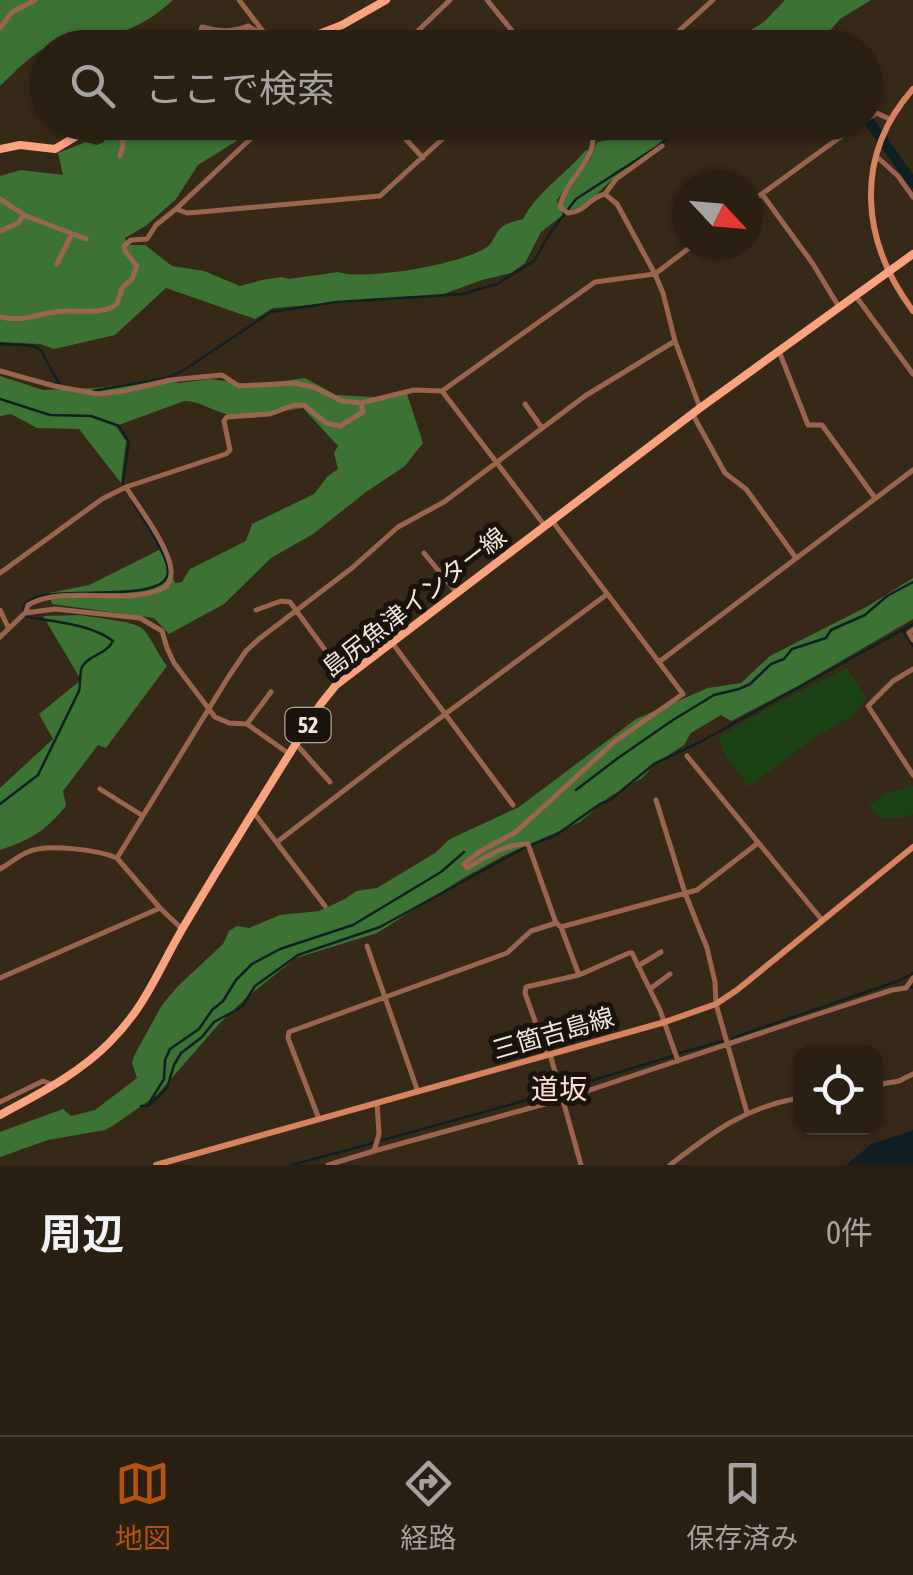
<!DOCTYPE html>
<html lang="ja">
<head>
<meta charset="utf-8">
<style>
	body { margin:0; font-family:"Asap Condensed","Noto Sans JP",sans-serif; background:#31271b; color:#f1f3f6 }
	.controls { position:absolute; right:30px; bottom:30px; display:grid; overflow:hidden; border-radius:20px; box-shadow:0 2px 8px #0004 }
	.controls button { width:90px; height:90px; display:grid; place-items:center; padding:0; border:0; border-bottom:2px solid #453d32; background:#291f12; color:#f1f3f6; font:50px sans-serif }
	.compass { position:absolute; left:673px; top:170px; width:90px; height:90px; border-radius:50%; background:#291f12; box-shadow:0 2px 8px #0004; rotate:116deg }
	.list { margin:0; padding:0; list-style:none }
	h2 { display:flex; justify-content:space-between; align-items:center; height:130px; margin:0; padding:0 40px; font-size:42px }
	h2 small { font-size:32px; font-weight:400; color:#a5a29f }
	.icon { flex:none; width:55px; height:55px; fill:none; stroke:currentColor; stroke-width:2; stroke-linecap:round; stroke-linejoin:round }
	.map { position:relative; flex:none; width:913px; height:1165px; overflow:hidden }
	.search { position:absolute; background:#291f12; box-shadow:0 2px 8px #0004; left:30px; right:30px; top:30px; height:110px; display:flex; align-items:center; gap:25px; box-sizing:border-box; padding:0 35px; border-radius:55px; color:#a5a29f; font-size:38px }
	.sheet { height:270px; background:#291f12 }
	nav { display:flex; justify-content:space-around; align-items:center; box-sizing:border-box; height:140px; border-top:2px solid #453d32; background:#291f12; font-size:28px; color:#a5a29f }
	nav a { display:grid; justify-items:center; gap:5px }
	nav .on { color:#b45309 }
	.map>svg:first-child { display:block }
</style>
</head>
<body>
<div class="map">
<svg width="913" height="1165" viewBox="0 0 913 1165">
	<rect width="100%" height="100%" fill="#372918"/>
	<path fill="#1a4214" d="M847,668L866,698L854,715L816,736L749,787L726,756L718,737L783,700Z
		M913,786V813L905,817L880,819L869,805L887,793Z"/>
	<path fill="#3d7235" d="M0,0H173C154,18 130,32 104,36C86,38 65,38 49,46C31,54 15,72 0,86Z
		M785,0H871L840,19L827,34L808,47H725L765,21Z
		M115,123H247V129L235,142L198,165L176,199L147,225L125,238L127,245H145L172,266L204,271L240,286L262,280L281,277L289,279L338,272C365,281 463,264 487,247C493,243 495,233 501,228C506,223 516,221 523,219C538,191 566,174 586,150L590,151L557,200L563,215L541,232L525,263L511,273L482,280L441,295L273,308L255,319L166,288L115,335L54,349L40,344L0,342V176L21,170L63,175L58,153L86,142L97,145L104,142L108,127Z
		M627,123H687C664,143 638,158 614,178C600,190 586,208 568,211L562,206L563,199L591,158L597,142C623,138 609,135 627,123Z
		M0,376L43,390L95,388L164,380L179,383L210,379L256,385L305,378L336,395L391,398L407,394L423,443L405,466L366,492L313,534L271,558L224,604L169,634L154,618L52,604L49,593L89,585L163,548L175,583L182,582L190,569L246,541L252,524L314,494L328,476L338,469L334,453L338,446L303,408C282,411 251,418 230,415C214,412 201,401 184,401L116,426L126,441L121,483L79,429L37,428L11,414L0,416Z
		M913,578V619L798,686L731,721L721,715L691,733L684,745L655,764L642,778L609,797L580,822L505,855L462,879L377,933L296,958L246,998L218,1025L157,1095L114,1125L105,1130L48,1140L0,1157V1132L63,1109L71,1116L95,1110L137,1078L132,1063L135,1054L162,1005L178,986L223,944L229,931L237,926L249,928L280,915L319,911L345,899L356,891L377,888L435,853L450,839L519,807L636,719L708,688L741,683L770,656L868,606Z
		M80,615C95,618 137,621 144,630C153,641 158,655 167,666L106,748L98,745L63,791L66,806C44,832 32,839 0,850V788L53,739L39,714L81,680L43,616Z"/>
	<path fill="#102022" d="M913,1130V1165H846L871,1144Z"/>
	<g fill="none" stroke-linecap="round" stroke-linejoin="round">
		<path stroke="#102022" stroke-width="2.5" d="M790,48L804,38L814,48
			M0,344C54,345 34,346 60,385
			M92,391L167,378L184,370L271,312L337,302L463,294L497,284L534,261L550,233L576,199L658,146L686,122
			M0,399L50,415L91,416L119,426L129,442L123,482L124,486
			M904,632L913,646
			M576,790L618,758L673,720L714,695L739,689L750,684L771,664L784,659L792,649L826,638L831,630L865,615L887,596L913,582
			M0,804L38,775L79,691C81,683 79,674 82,667C89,654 105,656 113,641C90,624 56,622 28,617L23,613C24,607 23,604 30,600C54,584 168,605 168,572C168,554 142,519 133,502
			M911,987L913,988
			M732,1038L901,980L913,973
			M680,1053L723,1041
			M564,1089L673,1056
			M148,1105L164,1079L165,1060L170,1049L199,1029L212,1010L223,1001L236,980L252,964L280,949L353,925L441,872L464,852
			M141,1106H148L167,1088L174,1065L181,1053L202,1037L214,1022L242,1007L255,986L298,955L380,927L524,848L556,835L600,804L610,800L654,764L700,742L913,624
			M383,1140L556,1092
			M292,1165L373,1143"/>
		<path stroke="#102022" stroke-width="10" d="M866,117L913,183"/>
		<path stroke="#99654f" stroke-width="5" d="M239,0L269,39V48
			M487,0L526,48
			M0,28L12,12L35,0
			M196,48L202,27C220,32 231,32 248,26L260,33V45L263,48
			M236,48L248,26
			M400,48L450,0
			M660,48L713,0
			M866,120L877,113L891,120
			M258,122L263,127L310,132L322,122
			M390,122L423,158
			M589,122C606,157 565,176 560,207L568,213C586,212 588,198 605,194L617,204L655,274L663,293L675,341L700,408
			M263,127L176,209L187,213L200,212L380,196L461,122
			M120,156L123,145L121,122
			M876,156L898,176L913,197
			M605,194L616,179L662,146
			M762,194L813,264L839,307
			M0,199L26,216L86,239
			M748,204L861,122
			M0,231L18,223L24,215
			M57,264L72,234
			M855,295L913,374
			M0,317C23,322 33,315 55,312C76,308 98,317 117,304L122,288L132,279L137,266L125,251L124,246L131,240L147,239L156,225L176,209
			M779,351L808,425H822L875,498
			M0,371L54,386L98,394L124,391L170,380L222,375L239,386L295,383L316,388L342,401L361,403L414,390L442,391L595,282L655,274L693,245
			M442,391L545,526
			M525,404L542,428
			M693,415L725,473L746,489L796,558
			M553,522L683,694L614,742L516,832L479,852L464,864L467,868C486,857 507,843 528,844L556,923L561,927L579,975
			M424,553L456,592
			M0,573L102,499L126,487L226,454L230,450L224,421L227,417L270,414L294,405H304L326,423L340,426L363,412L361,403
			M0,610L8,627
			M256,610L281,601L290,602L328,654L335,659L359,665
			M26,612L28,605C67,583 133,608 167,586C170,578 172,578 171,570C169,546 139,508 126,487
			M913,630L909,633L913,640
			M0,637L25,613L55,609L140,618L162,631L167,648L174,663L215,717L229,723L247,724L288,753
			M393,644L513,805
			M659,662L913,470
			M913,669L893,681L868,706L913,775
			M247,724L271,692
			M296,744L330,782
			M687,756L822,920
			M100,789L143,816
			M656,800L685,893L707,948L715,982L716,1004L747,1113
			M254,813L325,906
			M277,842L394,752L606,595
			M117,858L229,676L246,651L259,639L352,568L398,527L444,502L585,396L675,341
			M0,869C9,864 18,856 28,852C46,843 98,850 117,858L160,908L182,929
			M561,927L697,890L758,843
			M367,946L418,1092
			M638,966L661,952
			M0,978L160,908
			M650,989L670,974
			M550,1054L581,1165
			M547,1055L525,993L526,987L579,975L629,953H632L660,1010L678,1061
			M876,1085L899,1081L913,1074
			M0,1102L43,1081L54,1085
			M319,1119L288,1038L289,1032L507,953L531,931L556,923
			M374,1151L563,1099L815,1015L892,990L906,988L913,978
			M328,1165L374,1151L379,1134L377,1103
			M670,1165C713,1132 745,1107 800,1098"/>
		<path stroke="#d78361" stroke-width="6" d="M913,89C853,157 861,241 913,311
			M156,1165L665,1022L716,1004L737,990L913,847"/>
		<path stroke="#f9a37f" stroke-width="8" d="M283,48L342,25L386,0
			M0,149L20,145L55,149L100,122
			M0,1115C38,1094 77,1075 109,1043C148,1004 159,967 187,921C230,848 275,777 320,705L336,685L700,408L913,254"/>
	</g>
	<g text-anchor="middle" stroke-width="10" stroke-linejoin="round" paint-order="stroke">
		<rect fill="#19130c" stroke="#afa79e" stroke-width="2.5" x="285.5" y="708" width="45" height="34" rx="8"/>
		<g font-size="22" font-weight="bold" fill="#efe6dc">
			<text x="308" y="733">52</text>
		</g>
		<g font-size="25" fill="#efe6dc" stroke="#19130c">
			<text transform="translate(414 602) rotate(-38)" y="9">島尻魚津インター線</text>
			<text transform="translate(553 1033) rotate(-16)" y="9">三箇吉島線</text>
		</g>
		<g font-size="28" fill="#fedbd4" stroke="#19130c">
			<text x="559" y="1099">道坂</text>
		</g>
	</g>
</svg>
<div class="controls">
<button><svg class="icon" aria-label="locate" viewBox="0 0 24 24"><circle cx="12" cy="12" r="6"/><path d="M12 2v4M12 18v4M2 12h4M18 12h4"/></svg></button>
</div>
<svg class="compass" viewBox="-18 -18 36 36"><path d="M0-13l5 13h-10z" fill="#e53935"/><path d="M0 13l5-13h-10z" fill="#a5a29f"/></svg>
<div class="search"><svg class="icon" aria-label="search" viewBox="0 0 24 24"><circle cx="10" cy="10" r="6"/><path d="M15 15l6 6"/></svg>ここで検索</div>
</div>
<section class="sheet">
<h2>周辺<small>0件</small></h2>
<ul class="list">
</ul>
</section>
<nav>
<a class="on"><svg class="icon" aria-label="map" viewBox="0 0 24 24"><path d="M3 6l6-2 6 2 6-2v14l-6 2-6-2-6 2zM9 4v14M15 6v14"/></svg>地図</a>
<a><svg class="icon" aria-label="directions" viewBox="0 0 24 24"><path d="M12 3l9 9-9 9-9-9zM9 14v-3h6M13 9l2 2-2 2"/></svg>経路</a>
<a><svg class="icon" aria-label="saved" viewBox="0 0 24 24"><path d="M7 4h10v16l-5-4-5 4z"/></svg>保存済み</a>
</nav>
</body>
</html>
